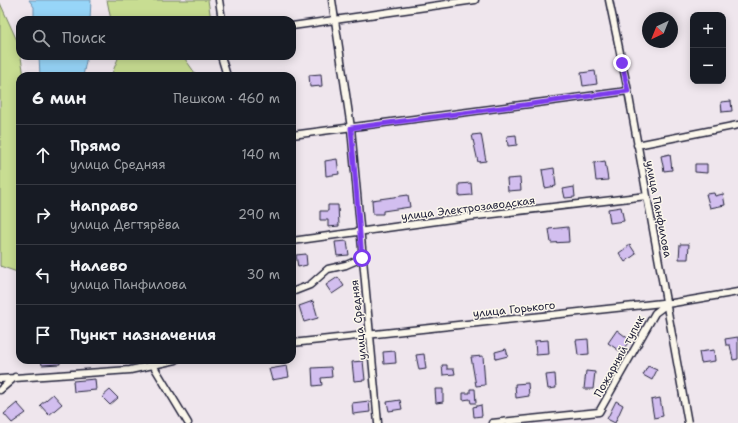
<!DOCTYPE html>
<html lang="ru">
<head>
<meta charset="utf-8">
<style>
	body { margin:0; font-family:"Shantell Sans",sans-serif; background:#242831; color:#f1f3f6 }
	.controls { position:absolute; right:12px; top:12px; display:grid; overflow:hidden; border-radius:8px; box-shadow:0 2px 10px #0003 }
	.controls button { width:36px; height:36px; display:grid; place-items:center; padding:0; border:0; border-bottom:1px solid #363941; background:#171b24; color:#f1f3f6; font:20px sans-serif }
	.compass { position:absolute; left:642px; top:12px; width:36px; height:36px; border-radius:50%; background:#171b24; box-shadow:0 2px 10px #0003; rotate:223deg }
	.stop { position:absolute; width:12px; height:12px; margin:-9px; border:3px solid #7c3aed; border-radius:50%; background:#fff }
	.stop.end { background:#7c3aed; border-color:#fff; box-shadow:0 1px 4px #0008 }
	.list { margin:0; padding:0; list-style:none }
	h2 { display:flex; justify-content:space-between; align-items:center; height:52px; margin:0; padding:0 16px; font-size:17px }
	h2 small { font-size:13px; font-weight:400; color:#9ea1a6 }
	.list li { display:grid; grid-template-columns:26px 1fr auto; gap:12px; align-items:center; box-sizing:border-box; height:60px; padding:0 16px; border-top:1px solid #363941 }
	.list b { display:block; font-size:15px; white-space:nowrap }
	.list p { margin:0; font-size:13px; white-space:nowrap; color:#9ea1a6 }
	.list em { font-size:13px; font-style:normal; color:#9ea1a6 }
	.icon { flex:none; width:22px; height:22px; fill:none; stroke:currentColor; stroke-width:2; stroke-linecap:round; stroke-linejoin:round }
	.map { position:relative; flex:none; width:738px; height:423px; overflow:hidden }
	.search { position:absolute; background:#171b24; box-shadow:0 2px 10px #0003; left:16px; top:16px; width:280px; height:44px; display:flex; align-items:center; gap:10px; box-sizing:border-box; padding:0 14px; border-radius:12px; color:#9ea1a6; font-size:15px }
	.panel { position:absolute; background:#171b24; box-shadow:0 2px 10px #0003; left:16px; top:72px; width:280px; height:292px; border-radius:12px }
	.map>svg:first-child { display:block }
</style>
</head>
<body>
<div class="map">
<svg width="738" height="423" viewBox="0 0 738 423">
	<rect width="100%" height="100%" fill="#efe6ed"/>
	<filter id="ink" filterUnits="userSpaceOnUse"><feTurbulence type="fractalNoise" baseFrequency=".025" numOctaves="2"/><feDisplacementMap in="SourceGraphic" scale="8" xChannelSelector="R" yChannelSelector="G"/><feConvolveMatrix kernelMatrix="1 2 1 2 8 2 1 2 1" color-interpolation-filters="sRGB"/></filter>
	<g filter="url(#ink)">
		<path fill="#c8dd92" stroke="#758066" d="M107,0H208L211,20H111Z
			M0,3L19,45L24,76H20V273L0,266Z
			M119,56H183L197,76H111Z"/>
		<path fill="#97d5f8" stroke="#688dac" d="M29,0H91L90,20H34V7Z
			M39,56H87L83,76H40Z"/>
		<path fill="#d2beef" stroke="#22223b" d="M595,71L597,84L583,86L581,73Z
			M321,74L322,86L310,87L309,75Z
			M731,101L732,111L722,112L721,102Z
			M481,134L486,161L478,162L472,135Z
			M516,135L517,145L508,146L507,136Z
			M670,154L672,170L664,171L661,156Z
			M337,159L339,174L326,176L325,161Z
			M605,161L608,180L596,181L594,163Z
			M695,164H707V173L695,172Z
			M554,168L556,186L545,188L542,170Z
			M520,178L521,190L508,191L507,179Z
			M471,183L472,195L459,196V184Z
			M574,187L575,197L565,198L563,189Z
			M714,193L715,196L723,194L725,205L710,208L706,194Z
			M408,195L410,207L383,211V214H373L372,200Z
			M328,205H338L339,226L328,227V220H320V211H328Z
			M621,207L624,221L610,223L608,209Z
			M568,227L569,242L551,243L549,229Z
			M347,241L349,255L337,256L335,242Z
			M680,244H689L688,259H679Z
			M630,245L636,254L625,262L619,253Z
			M306,254L307,265L298,267L296,255Z
			M338,277L344,286L332,294L326,285Z
			M313,301L318,318L304,322L299,306Z
			M617,330L630,340L621,352L608,343Z
			M738,337V359L733,360L730,345H726L725,339Z
			M588,339L589,354L578,355L576,340Z
			M548,340L549,354L536,355L535,341Z
			M506,349L508,356L496,359L495,352Z
			M714,350L715,361L701,363L699,352Z
			M395,351L396,363L384,364L383,352Z
			M424,354L426,369L419,370L416,355Z
			M483,356L485,385L476,386L471,357Z
			M41,360H60V364L42,365Z
			M363,361L365,380L354,381L352,362Z
			M442,365H447V369H454L455,374L443,375Z
			M287,366L289,377L272,380L269,369Z
			M648,366L657,370L652,380L643,375Z
			M331,367L332,377L321,378L322,385L313,386L312,368Z
			M586,371L595,372L593,389H584Z
			M555,374L556,388L548,389L546,375Z
			M95,379L96,390L74,392L73,381Z
			M528,383L529,396L516,398L515,384Z
			M435,389H443V402L436,403Z
			M470,389H475L476,403H471L470,399L463,400V393H470Z
			M110,390L118,398L110,405L102,397Z
			M53,394L62,404L49,415L40,405Z
			M660,398L663,416L654,418L651,400Z
			M400,400L402,409L389,411L387,402Z
			M369,401L370,412L353,414L352,403Z
			M616,401L623,405L615,423L607,419Z
			M17,403L26,413L12,423L4,414Z
			M481,405L482,416L474,417L473,407Z"/>
		<g fill="none" stroke-linecap="round" stroke-linejoin="round">
			<defs>
				<path id="street" d="M219,0L222,20
					M332,0L351,128L378,423
					M609,0L628,91L688,423
					M292,26L475,0
					M221,56L227,76
					M292,135L628,91
					M637,145L738,125
					M292,241L459,218L647,196
					M292,292L310,285L328,269L346,265L362,258
					M292,343L662,303L667,304L738,292
					M153,365L188,423
					M0,379L130,370L176,360
					M0,390L15,377
					M492,423L599,412L655,313L667,304"/>
			</defs>
			<use href="#street" stroke="#22223b" stroke-width="9"/>
			<use href="#street" stroke="#fbf7ec" stroke-width="6"/>
		</g>
	</g>
	<g fill="none" stroke-linecap="round" stroke-linejoin="round" filter="url(#ink)">
		<path stroke="#7c3aed" stroke-width="5" d="M362,258L351,128L628,91L622,63"/>
	</g>
	<g text-anchor="middle" stroke-width="3" stroke-linejoin="round" paint-order="stroke">
		<g font-size="11" fill="#22223b" stroke="#fbf7ec">
			<text transform="translate(468 208) rotate(-7)" y="4">улица Электрозаводская</text>
			<text transform="translate(659 209) rotate(79)" y="4">улица Панфилова</text>
			<text transform="translate(514 309) rotate(-6)" y="4">улица Горького</text>
			<text transform="translate(358 320) rotate(-96)" y="4">улица Средняя</text>
			<text transform="translate(619 356) rotate(-61)" y="4">Пожарный тупик</text>
		</g>
	</g>
</svg>
<div class="controls">
<button>+</button>
<button>−</button>
</div>
<svg class="compass" viewBox="-18 -18 36 36"><path d="M0-13l5 13h-10z" fill="#e53935"/><path d="M0 13l5-13h-10z" fill="#9ea1a6"/></svg>
<div class="stop" style="left:362px;top:258px"></div>
<div class="stop end" style="left:622px;top:63px"></div>
<div class="search"><svg class="icon" aria-label="search" viewBox="0 0 24 24"><circle cx="10" cy="10" r="6"/><path d="M15 15l6 6"/></svg>Поиск</div>
<section class="panel">
<h2>6 мин<small>Пешком · 460 m</small></h2>
<ul class="list">
<li><svg class="icon" aria-label="ahead" viewBox="0 0 24 24"><path d="M12 20V5M6 11l6-6 6 6"/></svg><div><b>Прямо</b><p>улица Средняя</p></div><em>140 m</em></li>
<li><svg class="icon" aria-label="right" viewBox="0 0 24 24"><path d="M7 20v-9h11M14 6l5 5-5 5"/></svg><div><b>Направо</b><p>улица Дегтярёва</p></div><em>290 m</em></li>
<li><svg class="icon" aria-label="left" viewBox="0 0 24 24"><path d="M17 20v-9H6M10 6l-5 5 5 5"/></svg><div><b>Налево</b><p>улица Панфилова</p></div><em>30 m</em></li>
<li><svg class="icon" aria-label="arrive" viewBox="0 0 24 24"><path d="M6 21V4h12l-3 4 3 4H6"/></svg><div><b>Пункт назначения</b></div></li>
</ul>
</section>
</div>
</body>
</html>
